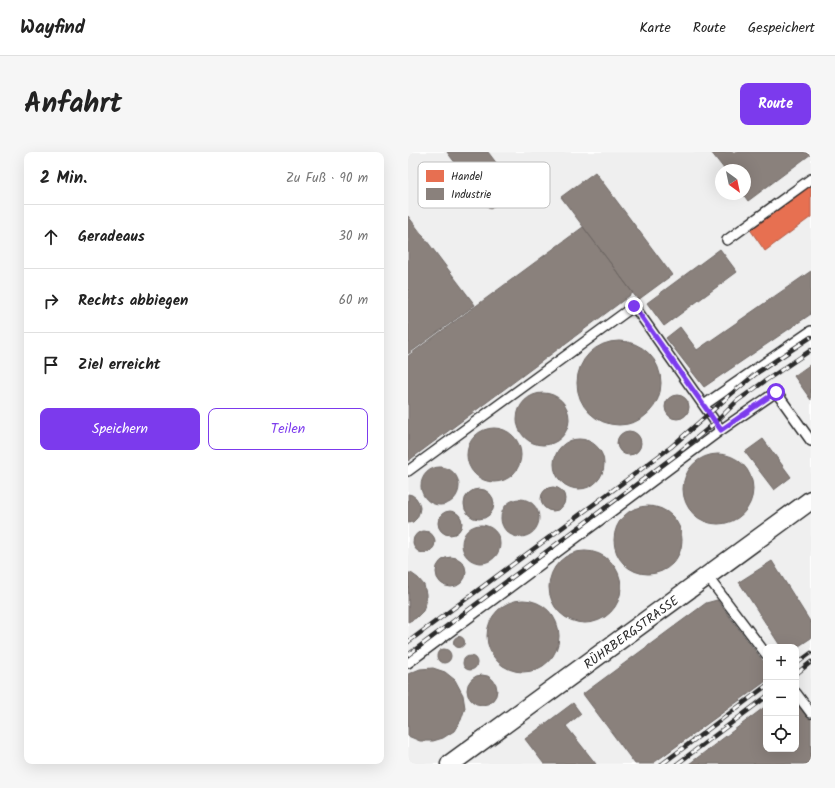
<!DOCTYPE html>
<html lang="de">
<head>
<meta charset="utf-8">
<style>
	body { margin:0; font-family:Kalam,sans-serif; background:#f6f6f6; color:#222 }
	.controls { position:absolute; right:12px; bottom:12px; display:grid; overflow:hidden; border-radius:8px; box-shadow:0 4px 16px #0002 }
	.controls button { width:36px; height:36px; display:grid; place-items:center; padding:0; border:0; border-bottom:1px solid #e0e0e0; background:#fff; color:#222; font:20px sans-serif }
	.compass { position:absolute; left:307px; top:12px; width:36px; height:36px; border-radius:50%; background:#fff; box-shadow:0 4px 16px #0002; rotate:147deg }
	.stop { position:absolute; width:12px; height:12px; margin:-9px; border:3px solid #7c3aed; border-radius:50%; background:#fff }
	.stop.end { background:#7c3aed; border-color:#fff; box-shadow:0 1px 4px #0008 }
	.list { margin:0; padding:0; list-style:none }
	h2 { display:flex; justify-content:space-between; align-items:center; height:52px; margin:0; padding:0 16px; font-size:17px }
	h2 small { font-size:13px; font-weight:400; color:#767676 }
	.list li { display:grid; grid-template-columns:26px 1fr auto; gap:12px; align-items:center; box-sizing:border-box; height:64px; padding:0 16px; border-top:1px solid #e0e0e0 }
	.list b { display:block; font-size:15px; white-space:nowrap }
	.list em { font-size:13px; font-style:normal; color:#767676 }
	.actions { display:flex; gap:8px; padding:12px 16px }
	.actions a { flex:1; padding:9px 0; border:1px solid #7c3aed; border-radius:8px; text-align:center; font-size:14px; color:#7c3aed }
	.actions .main { background:#7c3aed; color:#fff }
	.icon { flex:none; width:22px; height:22px; fill:none; stroke:currentColor; stroke-width:2; stroke-linecap:round; stroke-linejoin:round }
	.map { position:relative; flex:none; width:403px; height:612px; overflow:hidden; border-radius:8px }
	header { display:flex; align-items:center; gap:24px; box-sizing:border-box; height:56px; padding:0 20px; background:#fff; border-bottom:1px solid #e0e0e0 }
	header strong { font-size:19px }
	nav { display:flex; gap:22px; margin-inline-start:auto; font-size:14px }
	.intro { display:flex; align-items:center; justify-content:space-between; box-sizing:border-box; height:96px; padding:0 24px }
	h1 { margin:0; font-size:28px }
	.button { padding:10px 18px; border-radius:8px; background:#7c3aed; color:#fff; font-size:14px; font-weight:700 }
	main { display:flex; gap:24px; padding:0 24px }
	aside { flex:1; background:#fff; border-radius:8px; box-shadow:0 4px 16px #0002 }
	.map>svg:first-child { display:block }
</style>
</head>
<body>
<header>
<strong>Wayfind</strong>
<nav><a>Karte</a><a>Route</a><a>Gespeichert</a></nav>
</header>
<div class="intro"><h1>Anfahrt</h1><a class="button">Route</a></div>
<main>
<aside>
<h2>2 Min.<small>Zu Fuß · 90 m</small></h2>
<ul class="list">
<li><svg class="icon" aria-label="ahead" viewBox="0 0 24 24"><path d="M12 20V5M6 11l6-6 6 6"/></svg><div><b>Geradeaus</b></div><em>30 m</em></li>
<li><svg class="icon" aria-label="right" viewBox="0 0 24 24"><path d="M7 20v-9h11M14 6l5 5-5 5"/></svg><div><b>Rechts abbiegen</b></div><em>60 m</em></li>
<li><svg class="icon" aria-label="arrive" viewBox="0 0 24 24"><path d="M6 21V4h12l-3 4 3 4H6"/></svg><div><b>Ziel erreicht</b></div></li>
</ul>
<div class="actions"><a class="main">Speichern</a><a>Teilen</a></div>
</aside>
<div class="map">
<svg width="403" height="612" viewBox="0 0 403 612">
	<rect width="100%" height="100%" fill="#fff"/>
	<filter id="ink" filterUnits="userSpaceOnUse"><feTurbulence type="fractalNoise" baseFrequency=".025" numOctaves="2"/><feDisplacementMap in="SourceGraphic" scale="8" xChannelSelector="R" yChannelSelector="G"/><feConvolveMatrix kernelMatrix="1 2 1 2 8 2 1 2 1" color-interpolation-filters="sRGB"/></filter>
	<g filter="url(#ink)">
		<path fill="#efefef" fill-rule="evenodd" d="M0,0H403V612H0ZM313,18H337V42H313ZM358,495H388V597H358Z"/>
		<path fill="#e76f51" stroke="#af5b46" d="M403,31V65L357,99L341,76Z"/>
		<path fill="#8a817c" stroke="#6e6764" d="M39,0H80L108,37L82,57Z
			M303,0H403V2L340,49L335,42H337V18H317Z
			M187,20L264,123L230,148L153,45Z
			M0,64L67,153L0,202Z
			M175,75L225,141L0,309V204Z
			M312,97L329,120L256,174L239,151Z
			M403,119V162L296,235L258,186L272,175L289,198Z
			M169 231a42 42 0 1 1 84 0a42 42 0 1 1-84 0Z
			M403,212V248L386,224Z
			M109 267a26 26 0 1 1 52 0a26 26 0 1 1-52 0Z
			M257 255a12 12 0 1 1 24 0a12 12 0 1 1-24 0Z
			M59 303a27 27 0 1 1 54 0a27 27 0 1 1-54 0Z
			M209 291a12 12 0 1 1 24 0a12 12 0 1 1-24 0Z
			M146 312a25 25 0 1 1 50 0a25 25 0 1 1-50 0Z
			M355,287L383,325L366,338L337,300Z
			M275 337a35 35 0 1 1 70 0a35 35 0 1 1-70 0Z
			M13 334a19 19 0 1 1 38 0a19 19 0 1 1-38 0Z
			M133 347a12 12 0 1 1 24 0a12 12 0 1 1-24 0Z
			M56 352a15 15 0 1 1 30 0a15 15 0 1 1-30 0Z
			M0,342L4,343L8,346L11,351L12,356L11,361L9,366L5,370L0,371Z
			M93 366a19 19 0 1 1 38 0a19 19 0 1 1-38 0Z
			M206 388a34 34 0 1 1 68 0a34 34 0 1 1-68 0Z
			M30 371a12 12 0 1 1 24 0a12 12 0 1 1-24 0Z
			M54 392a19 19 0 1 1 38 0a19 19 0 1 1-38 0Z
			M5 390a11 11 0 1 1 22 0a11 11 0 1 1-22 0Z
			M141 435a36 36 0 1 1 72 0a36 36 0 1 1-72 0Z
			M28 420a15 15 0 1 1 30 0a15 15 0 1 1-30 0Z
			M364,409L403,471V486L388,496L373,495L331,430Z
			M0,421H3L10,426L16,433L18,442V451L15,459L8,466L0,470Z
			M79 484a36 36 0 1 1 72 0a36 36 0 1 1-72 0Z
			M309,448L358,513V529L244,612H227L175,542L298,451Z
			M45.5 490a5.5 5.5 0 1 1 11 0a5.5 5.5 0 1 1-11 0Z
			M29 504a7 7 0 1 1 14 0a7 7 0 1 1-14 0Z
			M55 511a7 7 0 1 1 14 0a7 7 0 1 1-14 0Z
			M25,516L37,520L47,528L55,543L57,556L53,568L46,579L35,586L25,589H12L0,584V522L12,517Z
			M59 538a15 15 0 1 1 30 0a15 15 0 1 1-30 0Z
			M388,544L403,565V612H281L358,554V597H388Z
			M165,551L173,562L158,574L188,612H136L117,587Z"/>
		<g fill="none" stroke-linecap="round" stroke-linejoin="round">
			<defs>
				<path id="lane" d="M319,88L403,27
					M296,253L403,179
					M0,319L226,154L313,278
					M299,424L358,502
					M0,511L313,278L368,240L403,289
					M388,541L403,561"/>
				<g id="street">
					<path id="s1" d="M42,612L403,348"/>
				</g>
			</defs>
			<use href="#lane" stroke="#2b2b2b" stroke-width="12"/>
			<use href="#street" stroke="#2b2b2b" stroke-width="21"/>
			<use href="#lane" stroke="#fff" stroke-width="9"/>
			<use href="#street" stroke="#fff" stroke-width="18"/>
			<defs>
				<path id="rail" d="M0,490L263,295L322,243L350,220L403,185
					M0,503L269,302L308,270L329,249L357,229L403,198
					M388,512L403,501
					M388,522L403,510
					M254,612L358,534
					M269,612L358,545"/>
			</defs>
			<use href="#rail" stroke="#2b2b2b" stroke-width="4.5"/>
			<use href="#rail" stroke="#fff" stroke-width="3" stroke-dasharray="9" stroke-linecap="butt"/>
		</g>
	</g>
	<g fill="none" stroke-linecap="round" stroke-linejoin="round" filter="url(#ink)">
		<path stroke="#7c3aed" stroke-width="5" d="M226,154L313,278L368,240"/>
	</g>
	<g text-anchor="middle" stroke-width="4" stroke-linejoin="round" paint-order="stroke">
		<g font-size="13" fill="#2b2b2b" stroke="#fff">
			<text dy="5" stroke="none"><textPath href="#s1" startOffset="224">RÜHRBERGSTRASSE</textPath></text>
		</g>
	</g>
	<rect x="10" y="10" width="132" height="46" rx="6" fill="#fff" stroke="#bfbfbf" stroke-width="1"/>
	<rect x="18" y="18" width="18" height="12" fill="#e76f51"/>
	<rect x="18" y="36" width="18" height="12" fill="#8a817c"/>
	<g font-size="11" fill="#2b2b2b">
		<text x="43" y="28">Handel</text>
		<text x="43" y="46">Industrie</text>
	</g>
</svg>
<div class="controls">
<button>+</button>
<button>−</button>
<button><svg class="icon" aria-label="locate" viewBox="0 0 24 24"><circle cx="12" cy="12" r="6"/><path d="M12 2v4M12 18v4M2 12h4M18 12h4"/></svg></button>
</div>
<svg class="compass" viewBox="-18 -18 36 36"><path d="M0-13l5 13h-10z" fill="#e53935"/><path d="M0 13l5-13h-10z" fill="#767676"/></svg>
<div class="stop" style="left:368px;top:240px"></div>
<div class="stop end" style="left:226px;top:154px"></div>
</div>
</main>
</body>
</html>
